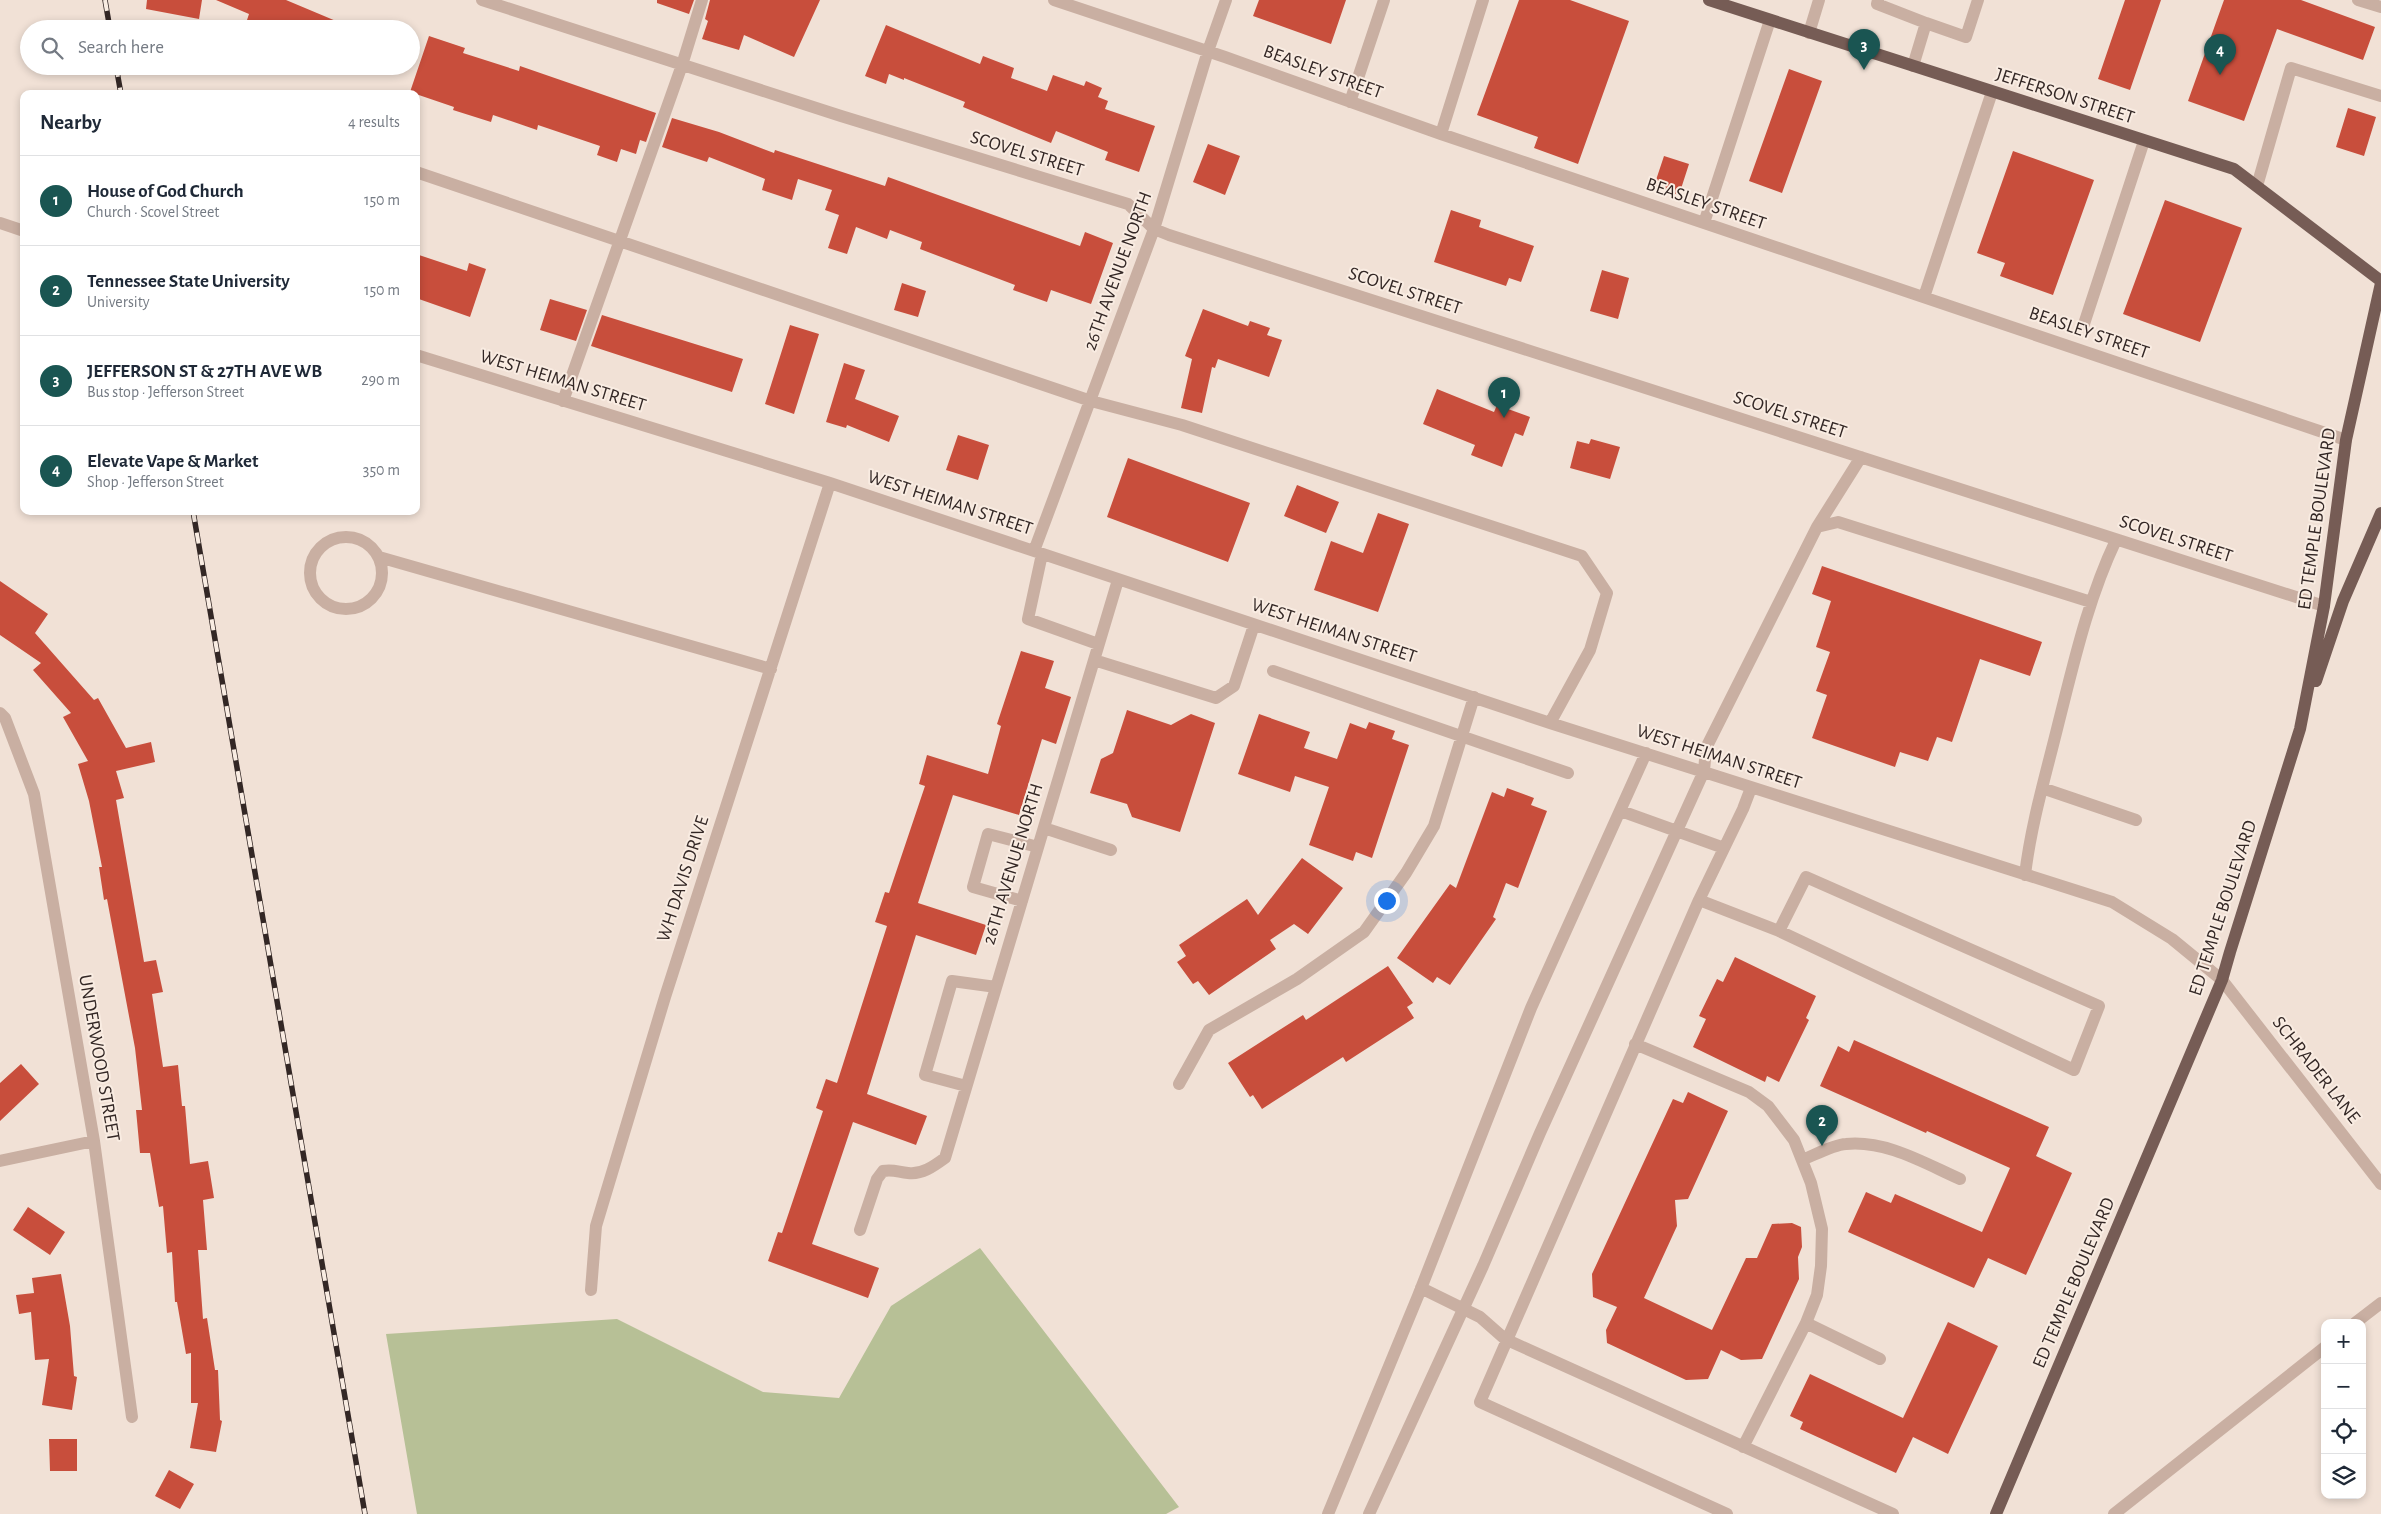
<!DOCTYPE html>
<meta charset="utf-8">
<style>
body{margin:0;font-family:"Alegreya Sans",sans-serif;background:#f6f6f7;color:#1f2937}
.controls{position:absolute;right:15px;bottom:15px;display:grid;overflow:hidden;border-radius:10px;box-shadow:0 2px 8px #0003}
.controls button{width:45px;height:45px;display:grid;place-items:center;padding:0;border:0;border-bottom:1px solid #e0e1e3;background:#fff;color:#1f2937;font:25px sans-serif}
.you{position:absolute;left:1386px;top:900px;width:18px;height:18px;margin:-12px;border:4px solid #fff;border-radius:50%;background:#1a73e8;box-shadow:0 0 0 8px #1a73e833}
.badge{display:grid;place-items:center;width:32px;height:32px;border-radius:50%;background:#1a5552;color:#fff;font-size:16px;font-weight:700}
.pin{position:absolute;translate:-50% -41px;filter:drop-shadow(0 1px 2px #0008)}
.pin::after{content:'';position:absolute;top:26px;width:18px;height:15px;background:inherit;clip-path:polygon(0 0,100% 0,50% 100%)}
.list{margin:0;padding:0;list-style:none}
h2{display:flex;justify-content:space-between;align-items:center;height:65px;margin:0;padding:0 20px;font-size:21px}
h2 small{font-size:16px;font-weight:400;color:#747a83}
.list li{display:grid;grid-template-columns:32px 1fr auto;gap:15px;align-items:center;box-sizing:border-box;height:90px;padding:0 20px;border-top:1px solid #e0e1e3}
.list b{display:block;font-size:19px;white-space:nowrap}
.list p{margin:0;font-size:16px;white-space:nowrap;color:#747a83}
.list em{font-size:16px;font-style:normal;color:#747a83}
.icon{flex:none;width:28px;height:28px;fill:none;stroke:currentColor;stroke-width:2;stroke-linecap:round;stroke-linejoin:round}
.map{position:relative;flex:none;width:2381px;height:1514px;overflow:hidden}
.search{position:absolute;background:#fff;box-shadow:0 2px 8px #0003;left:20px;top:20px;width:400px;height:55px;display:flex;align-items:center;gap:12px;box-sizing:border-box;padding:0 18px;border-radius:28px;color:#747a83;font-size:19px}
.panel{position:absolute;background:#fff;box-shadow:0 2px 8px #0003;left:20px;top:90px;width:400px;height:425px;border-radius:10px}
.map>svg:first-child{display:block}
</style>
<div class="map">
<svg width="2381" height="1514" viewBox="0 0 2381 1514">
<rect width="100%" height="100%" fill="#f1e1d6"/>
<!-- green -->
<path fill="#b7c096" d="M980,1248L1179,1507L1166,1514H417L386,1334L617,1319L763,1392L839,1398L891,1306Z"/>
<!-- building -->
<path fill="#c84e3c" d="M147,0H202L199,19L146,9Z
M216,0H286L355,29H244L249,14Z
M657,0H694L689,14L657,3Z
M710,0H820L794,57L744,35L739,50L702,39L708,21L705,19Z
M1259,0H1346L1331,44L1253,16Z
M1519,0H1570L1629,21L1578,164L1534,148L1538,137L1477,115Z
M2125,0H2161L2130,90L2098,79Z
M2224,0H2301L2375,27L2363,60L2277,29L2244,121L2188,101Z
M886,25L980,64L983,56L1014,68L1011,78L1047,91L1053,75L1084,86L1086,81L1102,88L1098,97L1108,101L1105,109L1155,126L1139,172L1105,160L1108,152L1056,131L1051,143L963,107L965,102L904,78V80L889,74L886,84L865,76Z
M429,36L465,48L463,53L519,71L520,66L656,113L646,142L640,140L636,154L621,149L617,162L597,155L600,146L538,125L537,130L493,115L491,122L453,110L454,107L410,92Z
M1789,69L1822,81L1782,193L1749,181Z
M2348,108L2376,117L2364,156L2336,147Z
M672,118L719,132L774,153L775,150L885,186L888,177L1080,246L1085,232L1113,243L1091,304L1051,290L1047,302L1013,290L1015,285L920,249L922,242L890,230L887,239L856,227L847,254L828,248L839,215L825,210L832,190L798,179L792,200L762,190L765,179L709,157L707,162L662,147Z
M1208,144L1240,156L1225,195L1193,182Z
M2013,151L2094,180L2053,295L2000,276L2005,263L1977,253Z
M1664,156L1689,164L1679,195L1654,186Z
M2165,200L2242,228L2200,342L2123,314Z
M1451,210L1481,220L1479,227L1534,246L1521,282L1509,278L1506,286L1434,262Z
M416,254L467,271L469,263L486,269L470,317L416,298Z
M1602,270L1629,278L1618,319L1590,311Z
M902,283L926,291L918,317L894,310Z
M550,299L587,310L576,341L540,330Z
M1203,309L1248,326L1250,321L1270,328L1267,335L1282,340L1269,377L1218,359L1215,368L1212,367L1202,413L1181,408L1192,359L1185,356Z
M602,315L743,359L732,392L591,346Z
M790,325L819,334L794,414L765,404Z
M844,363L865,370L855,399L899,416L889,442L847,425L846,428L826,422Z
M1437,389L1494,412L1497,405L1530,417L1523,436L1515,433L1502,467L1471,455L1475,445L1423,424Z
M958,435L989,445L978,480L946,470Z
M1591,439L1620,447L1610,479L1570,468L1577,441L1589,444Z
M1128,458L1250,503L1228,562L1107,517Z
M1297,485L1339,502L1326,533L1284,516Z
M1378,513L1409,524L1378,612L1314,590L1331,541L1363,553Z
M1822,566L2042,642L2030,676L1980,659L1952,742L1937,737L1928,761L1900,752L1895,767L1812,738L1827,695L1816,691L1830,652L1816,647L1831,601L1812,594Z
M0,581L48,614L35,633L94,700L98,698L126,748L151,742L155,762L116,771L124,798L116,800L144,962L156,960L163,992L152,994L163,1067L178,1065L182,1106H185L190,1164L208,1161L214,1198L203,1200L207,1250H198L203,1319L207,1318L215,1370H218L220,1420L222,1421L216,1452L190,1448L198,1403H191V1353L186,1354L177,1302H175L172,1252L167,1253L163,1206L159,1207L150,1153H140L136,1110H142L135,1048L107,899L104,900L99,867H102L89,801L78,764L88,761L63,717L71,713L33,670L41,663L0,635Z
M1021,651L1054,661L1045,688L1071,697L1056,744L1042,739L1019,815L953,795L918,903L986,925L976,955L916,935L867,1094L927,1116L916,1145L853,1122L812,1244L879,1268L868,1298L768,1261L778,1232L782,1233L823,1111L816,1108L826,1079L837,1083L887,926L875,922L885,892L889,893L925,786L919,784L927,755L988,774L1001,726L997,724Z
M1127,710L1171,725L1191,714L1215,723L1180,832L1132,817L1127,804L1090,793L1101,759L1113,753Z
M1259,714L1310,732L1304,748L1337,759L1350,723L1366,729L1369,722L1395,731L1392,739L1409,745L1372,858L1356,852L1353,861L1309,845L1329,787L1295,776L1290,792L1238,774Z
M1507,788L1534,798L1531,805L1547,811L1518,888L1506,883L1493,917L1496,919L1450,985L1437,977L1433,983L1397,958L1450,884L1456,888L1492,792L1504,797Z
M1302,858L1343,888L1308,934L1294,924L1270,940L1276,949L1209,995L1198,981L1193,984L1177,962L1186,956L1179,945L1247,899L1258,915Z
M1735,957L1816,996L1806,1018L1809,1020L1779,1082L1767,1076L1765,1082L1693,1047L1706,1019L1699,1016L1717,979L1723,982Z
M1388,966L1413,1003L1407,1007L1414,1018L1346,1062L1343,1057L1262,1109L1253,1095L1250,1097L1228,1063L1303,1015L1306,1020Z
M1854,1040L2049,1127L2036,1156L2072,1173L2026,1275L1988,1258L1974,1288L1848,1232L1866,1192L1891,1203L1895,1194L1982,1232L2010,1168L1927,1131L1926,1133L1820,1086L1838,1046L1849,1052Z
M21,1064L39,1084L0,1121V1083Z
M1688,1092L1728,1111L1688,1199L1675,1200L1677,1226L1644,1298L1712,1330L1746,1258H1757L1772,1224L1792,1223L1801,1227L1802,1247L1798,1257L1799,1279L1762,1359L1741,1360L1721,1350L1708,1379L1686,1380L1607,1343L1606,1330L1617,1307L1593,1297L1592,1274L1673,1099L1683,1103Z
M28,1207L65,1232L50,1255L13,1230Z
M61,1274L70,1326L74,1376L77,1377L72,1410L42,1405L49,1359L35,1360L31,1312L19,1314L16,1295L34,1293L32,1278Z
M1948,1322L1998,1346L1948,1454L1913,1437L1896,1473L1800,1429L1803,1422L1790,1416L1810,1374L1903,1418Z
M49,1439H77V1471H50Z
M169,1470L194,1484L180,1509L155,1496Z"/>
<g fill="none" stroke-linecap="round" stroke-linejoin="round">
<!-- minor -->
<path stroke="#c9afa2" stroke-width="12" d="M482,0L841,116L1128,204L1154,229L1169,235L2324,606
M1054,0L1225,57L1441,134L2346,440
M1878,0L1877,4L1926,23
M2358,0L2381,7
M1809,33L1819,0
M1913,66L1926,23L1966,37L1978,0
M1350,102L1384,0
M1441,134L1483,0
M416,172L1091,401L1182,425L1582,556L1607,593L1590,650L1550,723
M2257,186L2291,68L2381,96
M0,223L24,231
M1704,223L1770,20
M1924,297L1992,92
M2084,324L2144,141
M416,355L830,483L1550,723L2112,902L2172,939L2222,980L2381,1184
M563,401L682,65L702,0
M1817,527L1861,457
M310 573a36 36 0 1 1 72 0a36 36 0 1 1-72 0Z
M1034,551L1154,229L1208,51L1226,0
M1042,554L1028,619L1098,644
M379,557L771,669
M1094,660L1216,698L1234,686L1254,625
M1273,671L1568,773
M0,713L5,718L34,794L94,1141L132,1417
M1751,788L1743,809L1699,900L1779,931L2074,1070L2099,1006L1806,877L1779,931
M2042,788L2136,820
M1621,811L1724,848
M1044,828L1111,850
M2025,875C2031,824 2046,774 2058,725C2074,662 2088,599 2116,540
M1699,900L1480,1402L1727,1514
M1022,901L973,887L988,834L1038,847
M1635,1044L1749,1092L1768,1106L1794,1140L1811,1183L1822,1229L1821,1266L1817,1295L1806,1323L1743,1447
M1179,1084L1209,1030L1297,979L1364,932L1406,873L1434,826L1474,697
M966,1086L925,1075L952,981L996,987
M1802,1160C1815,1155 1832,1145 1846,1144C1886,1140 1924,1163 1960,1179
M0,1161L94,1141
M860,1230L877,1179L883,1171C893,1169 898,1172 908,1173C922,1175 934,1166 945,1158L1118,580
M1421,1288L1480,1317L1505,1339L1893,1514
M591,1290L596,1226L665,997L830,483
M1806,1323L1880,1359
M2355,1323L2381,1303
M1328,1514L1418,1296L1531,1008L1646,753
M1369,1514L1483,1266L1540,1133L1704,771L1706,748L1817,527L1838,522L2091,602
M2114,1514L2325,1347"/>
<!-- major -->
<path stroke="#765c55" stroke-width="12" d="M1709,0L2234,169L2381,281
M2316,681L2343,601L2381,513
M1996,1514L2222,980L2230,952L2300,729L2324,606L2346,440L2381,283"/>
<!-- rail casing -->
<g stroke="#332725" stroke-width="5.5">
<path id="rail" d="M105,0L110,29
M116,66L121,94
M193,511L365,1514"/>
</g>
<!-- rail -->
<use href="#rail" stroke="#f9ece2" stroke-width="4" stroke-dasharray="11" stroke-linecap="butt"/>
</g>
<g text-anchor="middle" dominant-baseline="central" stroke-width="4" stroke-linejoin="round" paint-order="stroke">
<!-- street labels -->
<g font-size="19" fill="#332725" stroke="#f9ece2">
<text transform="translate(1323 72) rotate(20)">BEASLEY STREET</text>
<text transform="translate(2065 96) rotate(18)">JEFFERSON STREET</text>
<text transform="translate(1027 154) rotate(17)">SCOVEL STREET</text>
<text transform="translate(1706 204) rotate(19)">BEASLEY STREET</text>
<text transform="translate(1118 271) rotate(-70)">26TH AVENUE NORTH</text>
<text transform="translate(1405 291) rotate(18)">SCOVEL STREET</text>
<text transform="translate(2089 333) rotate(19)">BEASLEY STREET</text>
<text transform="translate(563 381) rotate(17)">WEST HEIMAN STREET</text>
<text transform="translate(1790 415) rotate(18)">SCOVEL STREET</text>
<text transform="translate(950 503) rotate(18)">WEST HEIMAN STREET</text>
<text transform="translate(2317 519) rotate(-82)">ED TEMPLE BOULEVARD</text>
<text transform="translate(2176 539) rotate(18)">SCOVEL STREET</text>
<text transform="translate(1334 631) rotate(18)">WEST HEIMAN STREET</text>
<text transform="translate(1719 757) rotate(18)">WEST HEIMAN STREET</text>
<text transform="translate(1013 864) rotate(-73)">26TH AVENUE NORTH</text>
<text transform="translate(683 879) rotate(-72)">WH DAVIS DRIVE</text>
<text transform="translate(2223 908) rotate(-72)">ED TEMPLE BOULEVARD</text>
<text transform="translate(99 1058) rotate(80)">UNDERWOOD STREET</text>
<text transform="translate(2316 1070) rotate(52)">SCHRADER LANE</text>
<text transform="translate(2074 1283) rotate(-67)">ED TEMPLE BOULEVARD</text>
</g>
</g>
</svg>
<div class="controls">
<button>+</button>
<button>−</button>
<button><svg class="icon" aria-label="locate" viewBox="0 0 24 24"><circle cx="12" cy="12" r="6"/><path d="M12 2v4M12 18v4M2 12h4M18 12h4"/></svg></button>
<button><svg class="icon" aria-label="layers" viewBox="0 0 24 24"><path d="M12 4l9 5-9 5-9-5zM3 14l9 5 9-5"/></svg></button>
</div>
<div class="you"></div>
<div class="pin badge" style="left:1504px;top:418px">1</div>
<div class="pin badge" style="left:1822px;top:1146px">2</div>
<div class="pin badge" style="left:1864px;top:70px">3</div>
<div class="pin badge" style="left:2220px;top:75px">4</div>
<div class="search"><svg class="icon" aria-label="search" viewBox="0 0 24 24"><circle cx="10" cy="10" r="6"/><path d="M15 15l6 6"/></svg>Search here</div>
<section class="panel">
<h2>Nearby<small>4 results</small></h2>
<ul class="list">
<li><span class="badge">1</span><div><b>House of God Church</b><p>Church · Scovel Street</p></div><em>150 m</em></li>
<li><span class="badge">2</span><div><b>Tennessee State University</b><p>University</p></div><em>150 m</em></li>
<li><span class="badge">3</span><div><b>JEFFERSON ST &amp; 27TH AVE WB</b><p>Bus stop · Jefferson Street</p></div><em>290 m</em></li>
<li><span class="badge">4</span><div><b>Elevate Vape &amp; Market</b><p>Shop · Jefferson Street</p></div><em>350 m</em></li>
</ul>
</section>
</div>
